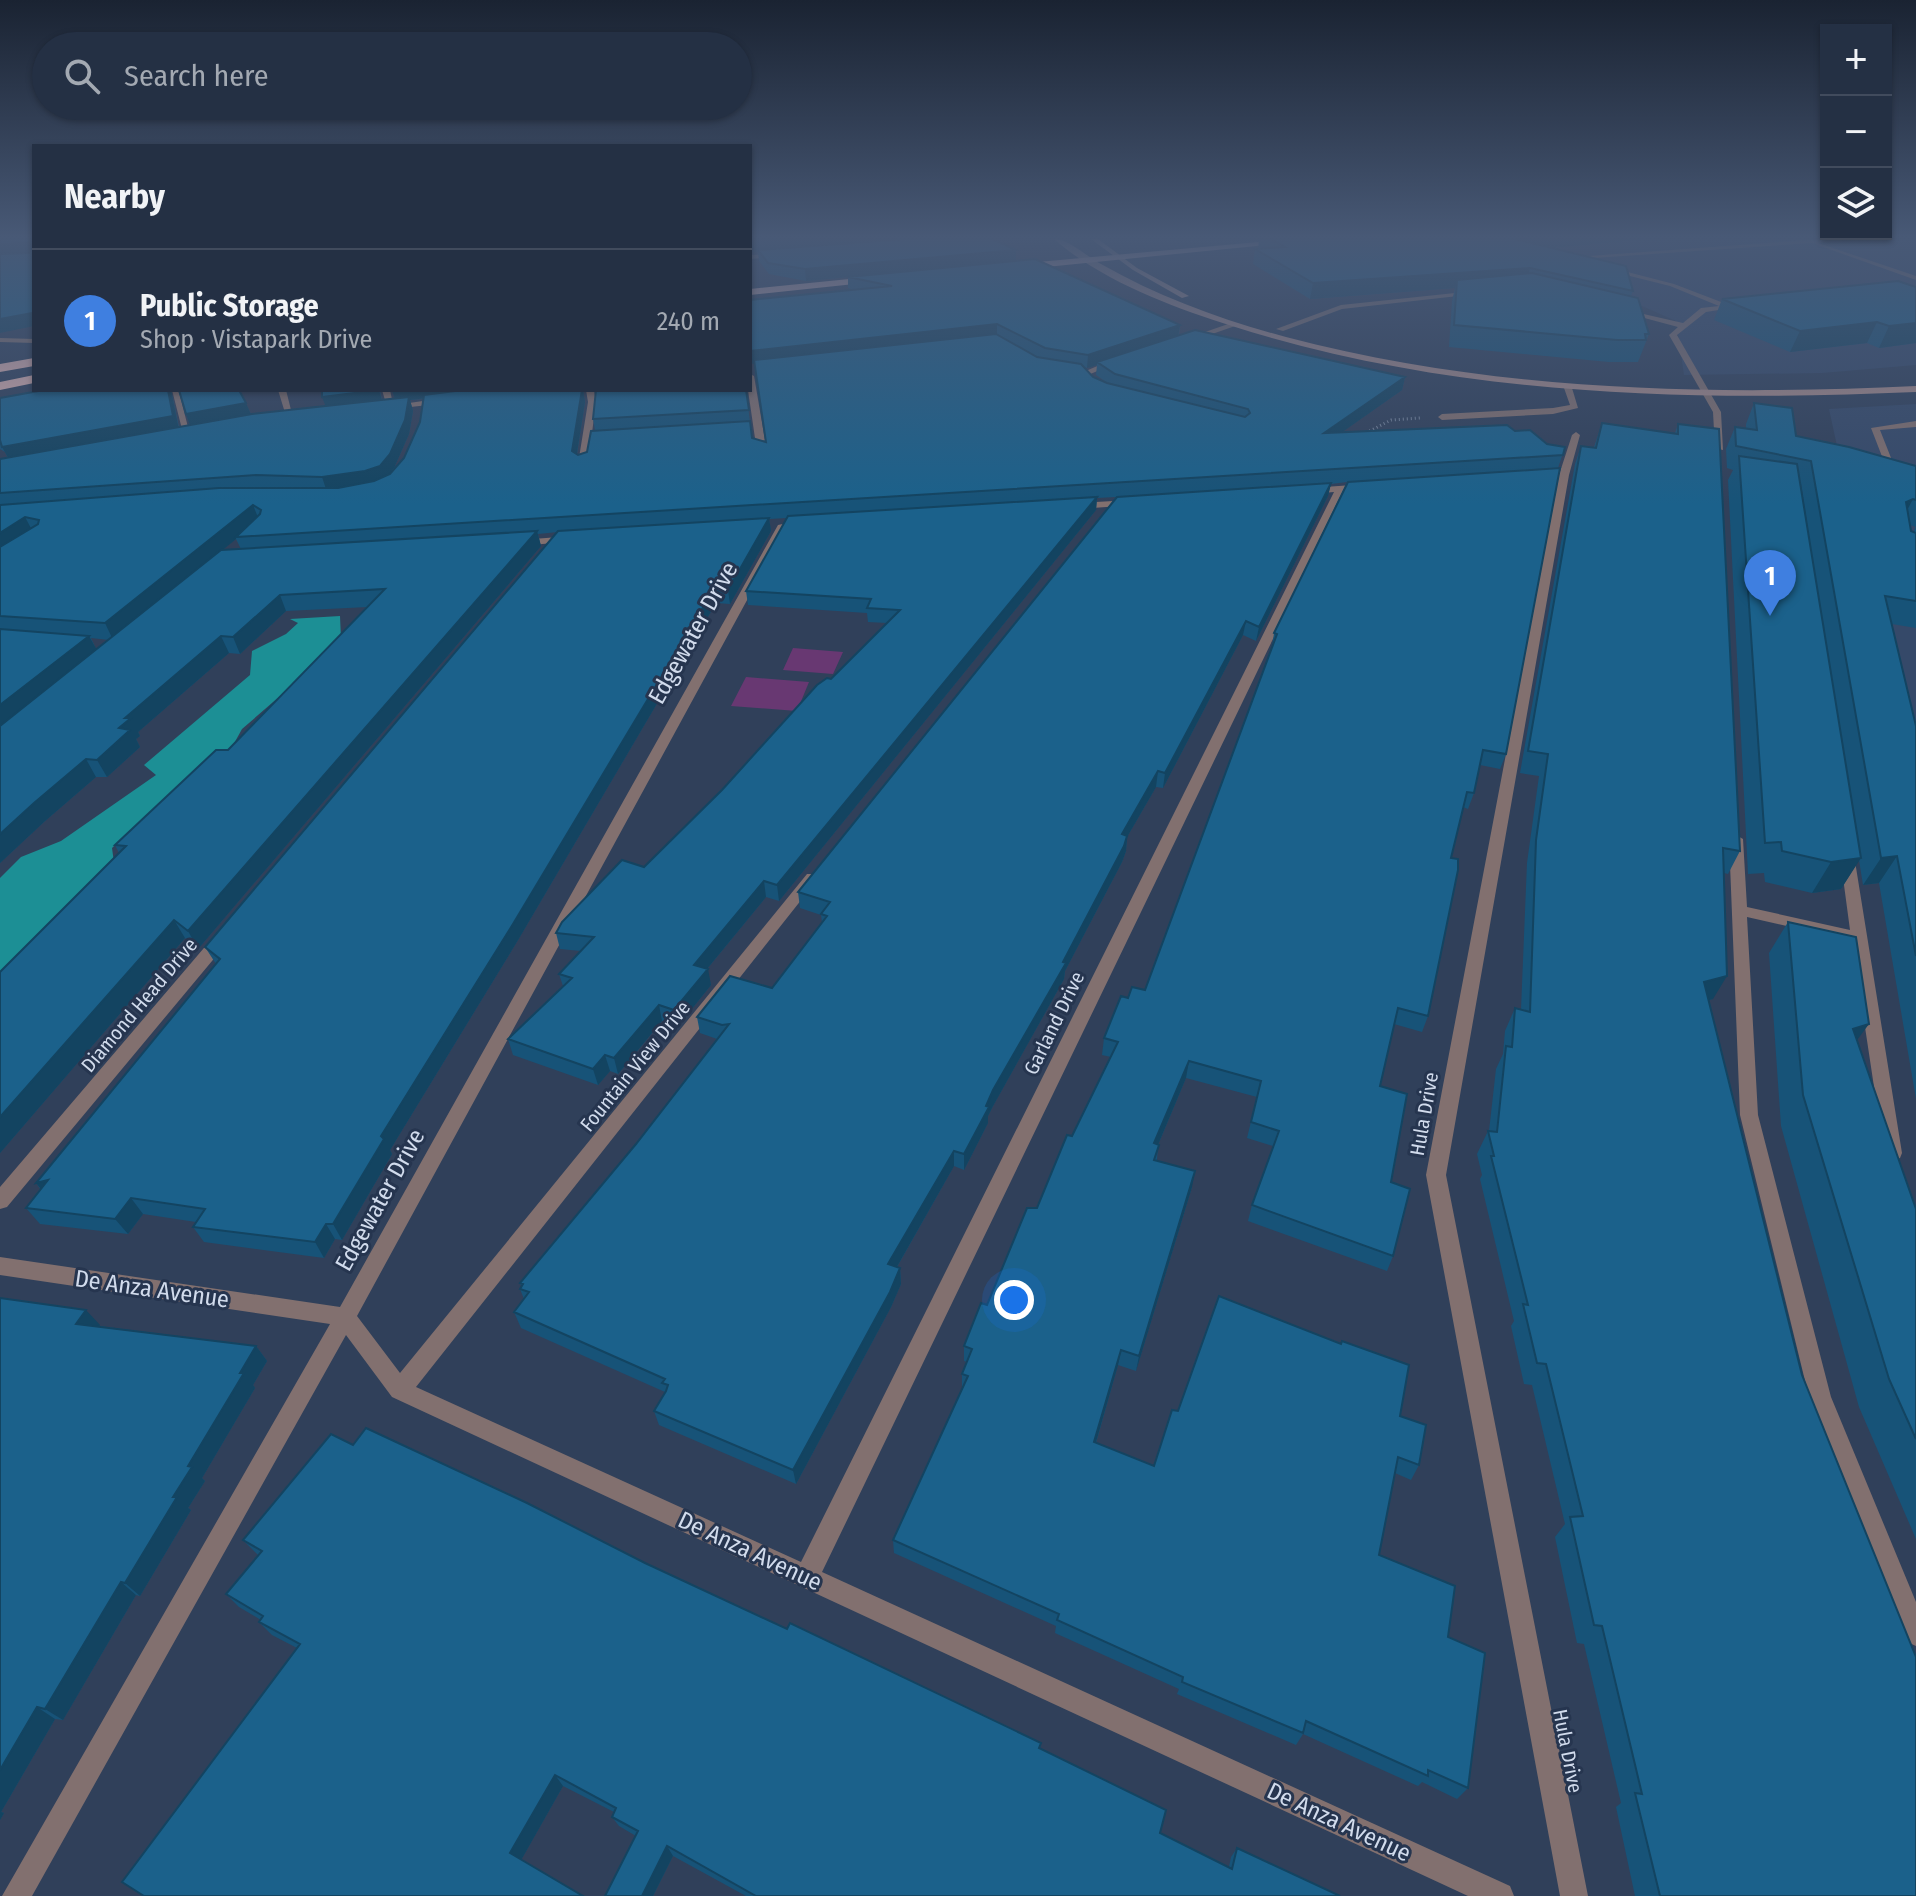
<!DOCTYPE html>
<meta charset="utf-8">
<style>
body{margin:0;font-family:"Fira Sans Condensed",sans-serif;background:#303c4f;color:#f1f3f6}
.controls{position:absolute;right:24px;top:24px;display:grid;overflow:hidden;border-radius:0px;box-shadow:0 2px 6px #0004}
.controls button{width:72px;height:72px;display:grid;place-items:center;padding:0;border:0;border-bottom:2px solid #414b5d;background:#243044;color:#f1f3f6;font:40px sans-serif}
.you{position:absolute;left:1014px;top:1300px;width:28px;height:28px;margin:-20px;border:6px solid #fff;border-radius:50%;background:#1a73e8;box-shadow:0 0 0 12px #1a73e833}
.badge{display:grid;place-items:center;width:52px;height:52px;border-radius:50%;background:#e7ac36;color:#fff;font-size:26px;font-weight:700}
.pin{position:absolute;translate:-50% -66px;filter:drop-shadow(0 2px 4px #0008)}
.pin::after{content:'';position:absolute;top:42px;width:28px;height:24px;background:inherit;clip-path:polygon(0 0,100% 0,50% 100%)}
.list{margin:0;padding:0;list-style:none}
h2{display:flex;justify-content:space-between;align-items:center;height:104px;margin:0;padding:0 32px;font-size:34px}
h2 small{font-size:26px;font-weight:400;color:#a3a9b2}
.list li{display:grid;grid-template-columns:52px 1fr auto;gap:24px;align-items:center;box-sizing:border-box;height:144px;padding:0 32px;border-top:2px solid #414b5d}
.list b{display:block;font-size:30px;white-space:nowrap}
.list p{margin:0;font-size:26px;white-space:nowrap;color:#a3a9b2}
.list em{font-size:26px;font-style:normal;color:#a3a9b2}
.icon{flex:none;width:44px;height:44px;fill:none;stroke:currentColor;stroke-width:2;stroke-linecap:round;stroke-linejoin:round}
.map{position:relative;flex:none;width:1916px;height:1896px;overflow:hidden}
.search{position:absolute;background:#243044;box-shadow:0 2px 6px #0004;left:32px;top:32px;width:720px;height:88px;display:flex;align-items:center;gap:20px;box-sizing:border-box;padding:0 28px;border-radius:44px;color:#a3a9b2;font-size:30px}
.panel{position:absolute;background:#243044;box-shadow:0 2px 6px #0004;left:32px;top:144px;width:720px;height:248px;border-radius:0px}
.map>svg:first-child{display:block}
</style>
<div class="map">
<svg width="1916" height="1896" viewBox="0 0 1916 1896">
<rect width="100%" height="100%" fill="#30405a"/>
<!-- built -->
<path fill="#354969" d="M1427,239H1916V365L1822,373L1684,375L1676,321L1642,306L1493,268Z
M1916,404V811L1829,409Z"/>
<!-- green -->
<path fill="#683872" d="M793,648L843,652L833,674L783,670Z
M746,677L809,682L797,711L731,706Z"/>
<!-- water -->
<path fill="#1c8f95" d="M340,616L341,639L331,652L242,729L226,758L153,827L126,834L112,848L116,877L0,989V878L21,857L61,841L156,775L144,765L250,675L252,651L286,634L298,623L290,619Z"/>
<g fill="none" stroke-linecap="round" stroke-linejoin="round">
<!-- path -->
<path stroke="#7a889e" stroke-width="3" stroke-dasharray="1 3" stroke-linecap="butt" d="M1366,433L1391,420L1420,418"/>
<!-- lane -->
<path fill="#82706f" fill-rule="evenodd" d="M1819,239H1849L1818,243L1916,276V280L1812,243L1565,260L1562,258Z
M782,254L780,257L750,259V255Z
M1608,267L1674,284L1729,305L1744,306L1706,312L1677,335L1721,412L1723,450L1715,448L1713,412L1669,335L1678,327L1622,312L1626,310L1683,323L1701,308L1719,306L1670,286L1606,270Z
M1474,291L1476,294L1342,309L1283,331L1276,329L1341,305Z
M1231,323L1238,325L1192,341L1185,339Z
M0,338L34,339V343L0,342Z
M1114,359L1121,361L1088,375L1081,373Z
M750,374L754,376L767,452L762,455L757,452L748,390Z
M1568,385L1572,388L1578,408L1553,414L1442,420L1438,417L1442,414L1553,408L1570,405L1564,388Z
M172,390L179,392L190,435L183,433Z
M382,390H390L394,409L387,407Z
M586,390H594L596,402L588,464L583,467L578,464L588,402Z
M1916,421V427L1880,430L1897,473L1916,479V485L1890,477L1871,428Z
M1576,432L1580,435L1569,475L1446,1175L1588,1896H1560L1426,1175L1559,475L1572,435Z
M1367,484L1372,487L1370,489L1344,492L822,1572L1510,1886L1514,1896H1468L392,1397L346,1335L32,1896H2L330,1324L0,1275V1257L340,1307L778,525L787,523L788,525L357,1316L400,1373L807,874H817L820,877L817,880L416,1387L801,1562L1334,492L1310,494L1305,491L1310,488Z
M1131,500L1135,501V505L1078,509L1073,506L1078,503Z
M572,536L576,537V541L520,546L515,543L520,540Z
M1736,835L1743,839L1747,907L1850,930L1840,855L1847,850L1854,855L1902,1153L1900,1158L1893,1161L1886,1158L1884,1153L1852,941L1747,917L1758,1115L1831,1397L1916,1602V1646L1907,1642L1809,1397L1740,1115L1729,839Z
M221,934L229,939L227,943L7,1207L0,1209V1187L215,935Z"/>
<!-- street -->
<path fill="#82706f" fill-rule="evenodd" d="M278,390H286L293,418L286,416Z
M444,398L448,401L447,403L392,409L388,406Z"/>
<!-- secondary -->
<path fill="#a78b8a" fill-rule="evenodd" d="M1054,239C1069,239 1087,257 1101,264C1159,297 1222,320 1286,337C1492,391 1704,396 1916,386V392C1687,402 1453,396 1232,326C1172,307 1102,281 1054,239Z
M1091,239H1098L1137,268L1189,296L1182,298L1133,270Z"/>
<!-- highway -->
<path fill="#dcb1b0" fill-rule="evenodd" d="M1291,239H1326L1015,270L1010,267L1015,264Z
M879,276L883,277V281L750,295V289Z
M34,358V366L0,372V364Z
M34,375V383L0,390V382Z"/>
</g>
<!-- wall -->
<path fill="#175378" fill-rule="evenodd" d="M750,239L1016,261L1180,325L1179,336L1405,377L1402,390L1342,432L1515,431L1547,444L1565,447L1558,468L1506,754L1500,769L1480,765L1474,793L1468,809L1463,807L1451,858L1428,1016L1422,1032L1394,1024L1380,1086L1391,1182L1393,1256L1387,1271L1248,1221L1252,1205L1273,1146L1247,1138L1257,1097L1186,1078L1158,1145L1157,1160L1192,1187L1136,1371L1118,1365L1096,1443L1154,1466L1178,1411L1400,1416L1419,1465L1411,1480L1395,1473L1379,1555L1448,1637L1468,1788L1457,1799L1422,1782L1418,1786L1303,1734L1296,1745L1177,1694L1179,1689L1055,1633L1056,1626L894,1553L893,1540L962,1389V1374L967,1362L964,1361V1346L987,1305L1037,1208L1111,1057L1102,1055L1104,1038L1128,998L1145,990L1272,648L1274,633L1347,482L1331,484L1328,496L1256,641L1243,635L1163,788L1156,787L1127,837L1126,851L1122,862L1065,971L1064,979L993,1106L988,1116V1123L964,1170L954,1166L897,1267L900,1268L901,1284L891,1307L796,1484L659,1425L654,1411L665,1392L521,1328L514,1312L524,1299L520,1289L521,1286L520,1283L636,1144L717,1039L700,1033L697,1017L772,988L822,922L821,915L800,908L798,892L1116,497L1097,498L1096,510L779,901L766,897L707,969L711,985L678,1026L662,1021L618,1074L610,1071L598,1085L513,1055L508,1039L563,986L559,974L581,951L560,949L556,933L644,867L887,623L868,622L867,613L748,605L746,591L787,518L769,519L771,531L730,604L716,603L518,940L390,1150L392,1154L342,1240L335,1239L324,1258L204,1242L193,1227L196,1222L143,1214L128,1234L40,1224L26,1208L41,1190L36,1183L216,964L205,947L558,532L538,534L541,546L198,949L185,938L0,1153V972L119,853L115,845L228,750L368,607L286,611L240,654L229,653L138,732L140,736L136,739L140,747L107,777H96L45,821L0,863V459L8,458L5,452L0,449V398L44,390H171L179,427L190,425L178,390H239L251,414L326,406L322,390H380L382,400L395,399L392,390H583L585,402L577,454L578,455L587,452L595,430L593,419L746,390L752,438L765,442L854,290L848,288V277L806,281L769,274L759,261L758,251L752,252L750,250ZM1097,365L1096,375L1109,384L1093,377L1084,367L1087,368ZM424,399L420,422L404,458L394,468L409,434L413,411L410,400ZM236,539L241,549L222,550ZM91,638L109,640L96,649Z
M1240,239H1645L1551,248L1633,291L1631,296L1649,334L1638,362H1609L1449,347L1452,301L1455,288L1310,299L1253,264L1255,249H1258L1259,240H1243Z
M1916,287V343L1879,348L1867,343L1790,352L1714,320L1722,299Z
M1754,403L1796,436L1916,466V628L1892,624L1916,726V1099L1879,883L1863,885L1859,860L1841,889L1812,893L1765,882L1764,873L1748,874L1728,480L1733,470L1727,468L1726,449L1735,427L1746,429V424ZM1800,483L1801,484L1820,608ZM1910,525L1916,527L1913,532L1911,531Z
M1602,423L1675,433L1678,424L1740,851L1728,874L1724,873L1713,999L1709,1000L1916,1896H1635L1616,1807L1621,1803L1584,1644L1577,1643L1555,1537L1565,1524L1532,1385L1524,1384L1511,1326L1514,1321L1480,1179L1482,1175L1477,1154L1488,1131H1489L1496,1069L1503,1054L1505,1031L1515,1008L1521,1009L1527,863L1539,776L1520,773L1575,464L1581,446L1594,447Z
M1788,922L1857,1041L1916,1209V1539L1859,1407L1781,1126L1769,953Z
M0,1298L100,1325L99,1326L256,1346L267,1361L253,1385L255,1388L202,1478L205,1481L188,1508L191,1510L140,1596L136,1595L63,1720L55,1719L1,1812L4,1813L0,1820Z
M353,1445L645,1563L787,1629L1041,1743L1040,1749L1160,1833L1229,1867L1231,1857L1237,1848L1340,1896H746L673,1856L653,1896H605L636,1836L619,1826L612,1817L614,1812L563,1786L521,1860L144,1896L297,1648L272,1635L259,1622L261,1620L239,1607L226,1594L258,1555L243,1540Z"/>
<!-- shaded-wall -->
<path fill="#134461" d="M778,239H920L919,240L752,252L751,241Z
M1508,239H1645L1504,252Z
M29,243L34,254L0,256V244Z
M1016,250V261L806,281L805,269Z
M1530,268L1526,283L1457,280L1455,288L1310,299L1313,283Z
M32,313L34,318V326L0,333V319Z
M1877,322L1867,343L1790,352L1800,331Z
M1916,323V343L1879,348L1889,326Z
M997,324V337L750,364V351Z
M1180,325L1178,337L1097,362V365L1087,368L1088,355Z
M1405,377L1402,390L1321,447L1324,433Z
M168,390H171L179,430L10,461L2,447Z
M379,390L383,404L327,410L322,397Z
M392,390H496L410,400L413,411L409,434L394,468L384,480L327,492L322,477L396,402Z
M582,390H583L585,402L575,465L572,451Z
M246,403L252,417L191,428L186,414Z
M1331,483L1328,496L1256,641L1259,627Z
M1097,497L1096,510L779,901L777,885Z
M1913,499L1901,522L1906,502Z
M253,505L259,520L236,537V539L113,640L105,623Z
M25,517L33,532L0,553V533Z
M769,518L771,531L730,604L728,590Z
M537,531L541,546L198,949L188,931Z
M714,589L716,603L518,940L390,1150L392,1154L342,1240L333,1224L381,1136Z
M280,595L286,611L240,654L233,637Z
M1246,621L1243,635L1163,788L1165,773Z
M89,636L98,652L0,730V705Z
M221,636L229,653L138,732L140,736L136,739L140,747L107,777L97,760L125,718Z
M86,759L96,777L45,821L0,863V834L34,803Z
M1158,771L1156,787L1127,837L1126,851L1122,862L1065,971L1064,979L993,1106L988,1116V1123L964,1170V1154L993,1090L1063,962L1122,834Z
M1897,856L1879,883L1863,885L1881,858Z
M1861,858L1841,889L1812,893L1831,862Z
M764,881L766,897L697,981L694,965Z
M174,920L185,938L0,1153V1117Z
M708,969L711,985L678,1026L674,1010Z
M1727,976L1713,999L1691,1005L1704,982Z
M659,1005L662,1021L618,1074L614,1058Z
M1869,1024L1846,1055L1853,1029Z
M605,1055L610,1071L598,1085L593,1069Z
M1189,1061L1186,1078L1152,1159L1154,1143Z
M954,1151V1166L890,1279L888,1264Z
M1195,1171L1192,1187L1136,1371L1139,1356Z
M48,1180L49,1199L36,1183Z
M131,1198L143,1214L128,1234L115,1219Z
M326,1224L335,1239L324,1258L315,1242Z
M900,1268L901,1284L891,1307L796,1484L793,1470Z
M86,1310L100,1325L90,1339L76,1324Z
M256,1346L267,1361L253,1385L255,1388L202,1478L205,1481L188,1508L191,1510L140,1596L125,1583L173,1497L188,1466Z
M1121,1350L1118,1365L1092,1456L1094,1442Z
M121,1582L136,1595L63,1720L45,1709Z
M37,1707L55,1719L1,1812L4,1813L0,1820V1770Z
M555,1775L563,1786L520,1862L510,1853Z
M667,1846L673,1856L653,1896H642Z"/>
<!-- building -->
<path fill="#1b618b" stroke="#134461" stroke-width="2" d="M0,239H34V314L32,313L0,319V254L29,253L32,246L29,243L0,244Z
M750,239H778L751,241Z
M906,239H992L1016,250L805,269L768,263L758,250Z
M1270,239H1515L1626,266L1633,291L1530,268L1313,283L1255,249L1285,247Z
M1035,259L1180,325L1088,355L1045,348L997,324L750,351V300L892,286L848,277Z
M1532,273L1638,298L1649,334H1645L1646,340H1617L1454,325L1457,280Z
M1898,281L1916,287V323L1889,326L1877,322L1800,331L1722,299Z
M1195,330L1405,377L1324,433L1507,425L1515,431L1530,430L1547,444L1565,447L1563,455L236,537L260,514L261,510L253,505L105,623L0,616V547L38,524L39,520L25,517L0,533V505L219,488H338L374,481L390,474L404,458L420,422L424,395L463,390H582L572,451L578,455L587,452L591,431L750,421L752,438L766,442L754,360L996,334L1037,357L1081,364L1093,377L1107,383L1245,417L1250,413L1248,409L1115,374L1097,362Z
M44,390H168L173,416L2,447L0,440V398Z
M179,390H239L246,403L186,414Z
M322,390H379L322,397Z
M596,390H746L749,410L593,419Z
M409,397L405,420L390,454L380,466L365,471L322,477L256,475L0,493V459L252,414Z
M1754,403L1792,408L1796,436L1849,447L1916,466V500L1913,499L1906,502L1911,531L1916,533V601L1885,596L1916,726V956L1897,856L1881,858L1811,461L1736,446L1735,427L1757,430Z
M1602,423L1678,434V424L1719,429L1740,851L1723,848L1727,976L1704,982L1802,1375L1916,1657V1896H1660L1635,1793L1642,1794L1602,1626L1594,1625L1570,1517L1583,1516L1546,1364L1537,1363L1523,1304L1528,1305L1491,1156H1494L1488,1131L1497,1132L1506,1046L1512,1047L1515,1008L1530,1012L1536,840L1548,754L1528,751L1581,446L1596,448Z
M1739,456L1797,464L1861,858L1831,862L1782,851L1781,842L1765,843Z
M1560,468L1506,754L1483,750L1474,793L1467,792L1451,858L1458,859V870L1428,1016L1398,1008L1380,1086L1407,1094L1391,1182L1410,1189L1393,1256L1252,1205L1279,1131L1251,1122L1261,1081L1189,1061L1154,1143L1159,1145L1154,1160L1195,1171L1139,1356L1121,1350L1094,1442L1154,1466L1172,1410L1178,1411L1219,1296L1341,1344L1342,1341L1409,1365L1400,1416L1426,1425L1419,1465L1398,1457L1379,1555L1455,1586L1448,1637L1485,1653L1468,1788L1428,1770V1776L1306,1721L1303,1733L1182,1682L1183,1677L1057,1620L1059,1614L893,1540L968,1376L962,1374L972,1349L964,1346L981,1303L987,1305L1027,1208H1037L1067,1135L1072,1136L1118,1042L1104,1038L1121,996L1128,998L1132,987L1145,990L1277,634L1274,633L1348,482Z
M1331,483L1259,627L1246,621L1165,773L1158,771L1122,834L1127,836L1124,846L1063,962L1066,963L993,1090L986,1106L989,1107L964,1154L954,1151L888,1264L900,1268L890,1292L793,1470L654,1411L666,1391L668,1385L662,1383L665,1379L514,1312L529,1292L520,1289L523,1284L520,1283L636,1144L729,1024L722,1025L697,1017L730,976L772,988L827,916L821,914L830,902L798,892L1117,497Z
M1097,497L777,885L764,881L694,965L708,969L674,1010L659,1005L614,1058L605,1055L593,1069L508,1039L572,978L559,974L594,937L556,933L562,922L622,860L644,867L722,790L817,685L827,678L831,679L900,610L867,608L871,599L746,591L788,516Z
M769,518L728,590L714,589L513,924L381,1136L384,1139L333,1224H326L315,1242L193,1227L205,1209L131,1198L115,1219L26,1208L48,1180L36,1183L220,959L205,947L558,531Z
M537,531L188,931L174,920L0,1117V972L126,846L115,845L216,750H228L385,589L280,595L233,637L221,636L125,718H131L119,728L130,730L97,760L86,759L34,803L0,834V726L221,550Z
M0,629L89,636L0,705Z
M1788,922L1856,937L1869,1024L1853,1029L1916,1209V1439L1889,1379L1803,1095Z
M0,1298L86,1310L76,1324L256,1346L240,1373H244L188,1466L192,1467L173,1497H177L125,1583L121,1582L45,1709L37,1707L0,1770Z
M366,1428L527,1503L645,1563L787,1629L790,1623L1041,1743L1039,1748L1166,1810L1160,1833L1232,1869L1237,1848L1340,1896H756L667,1846L642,1896H605L638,1831L612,1817L616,1808L555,1775L510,1853L583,1896H144L122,1882L300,1644L259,1622L263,1616L226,1594L262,1551L243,1540L331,1434L353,1445Z"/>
<!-- sky -->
<linearGradient id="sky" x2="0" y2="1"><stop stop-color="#1a2332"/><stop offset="0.47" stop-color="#485976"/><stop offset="1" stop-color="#485976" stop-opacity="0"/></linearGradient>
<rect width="1916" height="504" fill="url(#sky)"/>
<g text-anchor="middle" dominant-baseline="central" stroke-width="6" stroke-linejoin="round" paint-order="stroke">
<!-- street labels -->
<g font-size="20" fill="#d1dbec" stroke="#26354f">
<text transform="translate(139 1005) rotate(-50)">Diamond Head Drive</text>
<text transform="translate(1054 1023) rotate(-64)">Garland Drive</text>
<text transform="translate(635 1066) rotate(-51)">Fountain View Drive</text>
<text transform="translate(1424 1114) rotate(-80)">Hula Drive</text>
<text transform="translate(1568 1751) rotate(79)">Hula Drive</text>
</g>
<!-- near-street labels -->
<g font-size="24" fill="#d1dbec" stroke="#26354f">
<text transform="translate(693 633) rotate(-61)">Edgewater Drive</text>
<text transform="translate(380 1200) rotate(-61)">Edgewater Drive</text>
<text transform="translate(152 1289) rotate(8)">De Anza Avenue</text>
<text transform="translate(750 1551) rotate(25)">De Anza Avenue</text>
<text transform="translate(1339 1822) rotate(25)">De Anza Avenue</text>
</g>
</g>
</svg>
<div class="controls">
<button>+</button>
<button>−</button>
<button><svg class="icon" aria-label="layers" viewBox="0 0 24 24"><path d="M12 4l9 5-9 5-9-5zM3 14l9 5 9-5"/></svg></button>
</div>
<div class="you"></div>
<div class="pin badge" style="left:1770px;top:616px;background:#3f7fe0">1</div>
<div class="search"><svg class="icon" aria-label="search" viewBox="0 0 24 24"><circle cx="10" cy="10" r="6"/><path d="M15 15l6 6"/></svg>Search here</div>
<section class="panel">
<h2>Nearby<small></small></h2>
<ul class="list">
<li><span class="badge" style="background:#3f7fe0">1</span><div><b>Public Storage</b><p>Shop · Vistapark Drive</p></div><em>240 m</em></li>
</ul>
</section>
</div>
